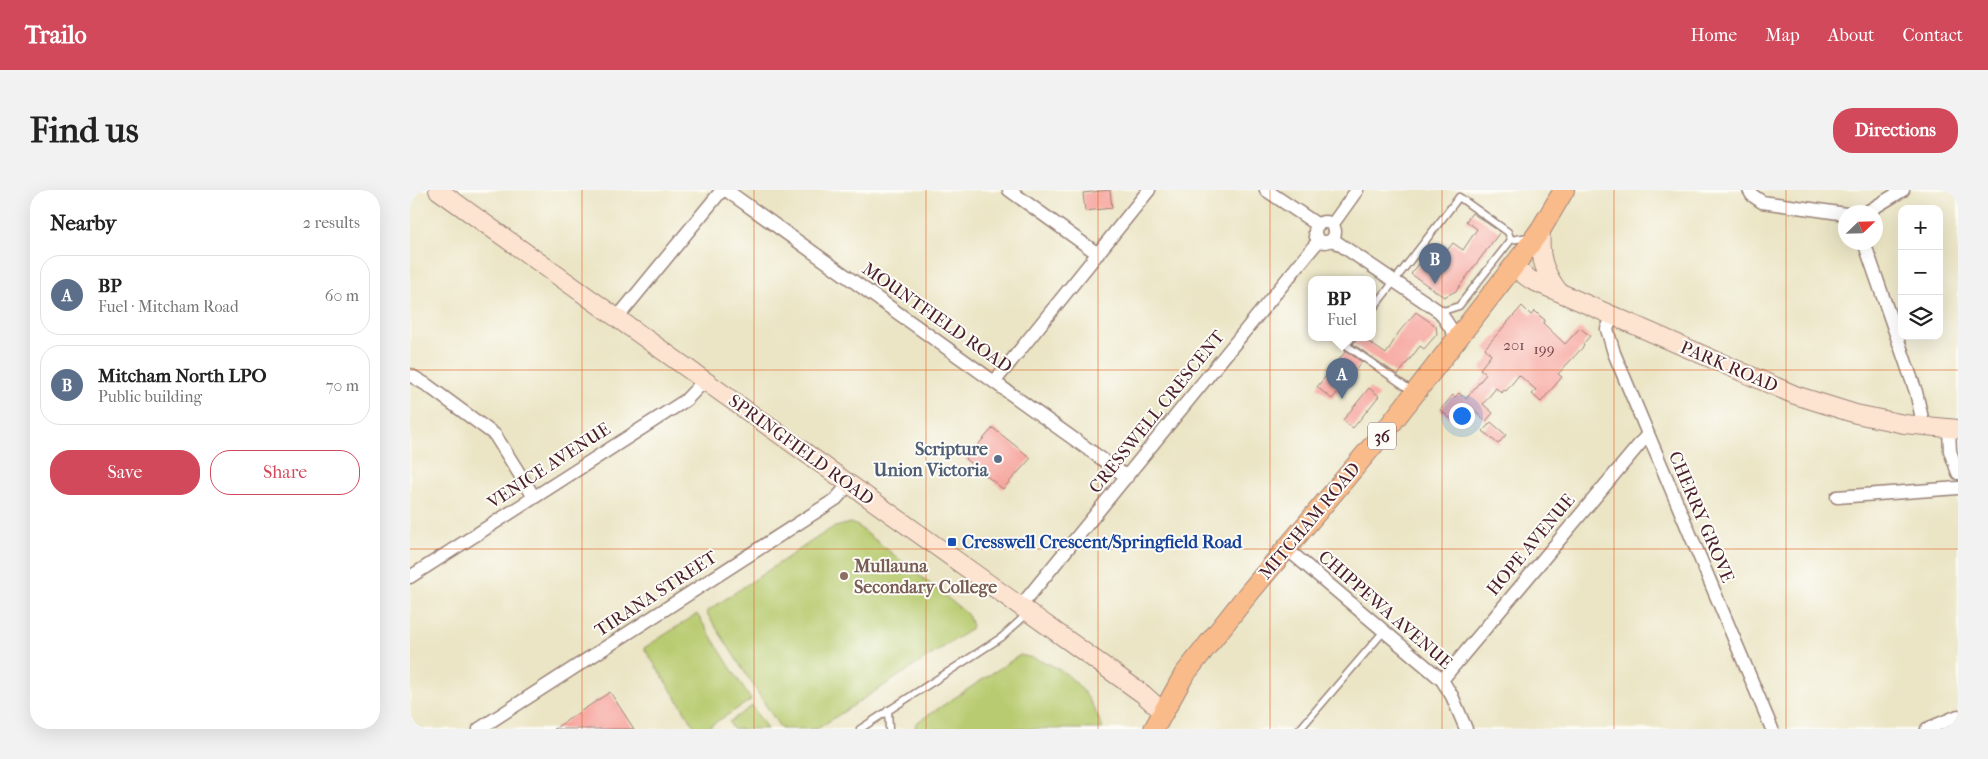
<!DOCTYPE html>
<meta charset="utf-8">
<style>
body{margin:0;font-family:"IM FELL French Canon",serif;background:#f2f2f2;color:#222}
.controls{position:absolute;right:15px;top:15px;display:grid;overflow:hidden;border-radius:10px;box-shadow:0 5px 20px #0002}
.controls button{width:45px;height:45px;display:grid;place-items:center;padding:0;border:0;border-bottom:1px solid #e0e0e0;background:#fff;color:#222;font:25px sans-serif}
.compass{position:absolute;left:1428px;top:15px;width:45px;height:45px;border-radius:50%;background:#fff;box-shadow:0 5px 20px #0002;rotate:67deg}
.you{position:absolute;left:1051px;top:225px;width:18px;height:18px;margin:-12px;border:4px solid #fff;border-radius:50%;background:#1a73e8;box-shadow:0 0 0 8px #1a73e833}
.badge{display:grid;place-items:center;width:32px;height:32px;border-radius:50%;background:#d1495b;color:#fff;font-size:16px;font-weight:700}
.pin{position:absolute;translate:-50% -41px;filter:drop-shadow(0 1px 2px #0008)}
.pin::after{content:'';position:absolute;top:26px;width:18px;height:15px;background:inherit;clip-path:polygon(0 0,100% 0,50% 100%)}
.popup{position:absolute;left:898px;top:86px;width:68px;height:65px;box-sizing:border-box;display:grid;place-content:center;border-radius:10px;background:#fff;filter:drop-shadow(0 1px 4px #0005);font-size:16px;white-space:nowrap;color:#767676}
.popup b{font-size:19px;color:#222}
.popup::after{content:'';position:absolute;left:50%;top:100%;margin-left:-10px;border:10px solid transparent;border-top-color:#fff}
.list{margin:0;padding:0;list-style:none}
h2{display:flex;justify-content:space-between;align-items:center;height:65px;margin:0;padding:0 20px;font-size:21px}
h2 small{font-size:16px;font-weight:400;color:#767676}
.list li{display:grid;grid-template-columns:32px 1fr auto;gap:15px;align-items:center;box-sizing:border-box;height:80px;margin:0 10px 10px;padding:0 10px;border:1px solid #e0e0e0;border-radius:20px}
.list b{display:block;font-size:19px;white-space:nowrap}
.list p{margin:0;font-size:16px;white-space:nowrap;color:#767676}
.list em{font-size:16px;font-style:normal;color:#767676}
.actions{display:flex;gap:10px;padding:15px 20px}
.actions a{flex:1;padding:11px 0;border:1px solid #d1495b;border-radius:20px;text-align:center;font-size:18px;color:#d1495b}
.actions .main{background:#d1495b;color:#fff}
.icon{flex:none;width:28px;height:28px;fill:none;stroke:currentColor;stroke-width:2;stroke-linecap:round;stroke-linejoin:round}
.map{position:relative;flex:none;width:1548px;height:539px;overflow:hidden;border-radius:20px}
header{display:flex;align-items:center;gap:30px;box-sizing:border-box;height:70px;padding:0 25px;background:#d1495b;color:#fff}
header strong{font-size:24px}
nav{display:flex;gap:28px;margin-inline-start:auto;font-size:18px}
.intro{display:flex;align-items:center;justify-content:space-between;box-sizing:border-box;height:120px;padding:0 30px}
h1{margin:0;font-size:35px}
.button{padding:12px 22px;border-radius:20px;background:#d1495b;color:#fff;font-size:18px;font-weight:700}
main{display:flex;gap:30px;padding:0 30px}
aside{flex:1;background:#fff;border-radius:20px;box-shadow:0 5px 20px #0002}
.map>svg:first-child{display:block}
</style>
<header>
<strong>Trailo</strong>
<nav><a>Home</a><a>Map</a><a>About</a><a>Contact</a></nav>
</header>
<div class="intro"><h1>Find us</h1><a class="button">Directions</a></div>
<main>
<aside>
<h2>Nearby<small>2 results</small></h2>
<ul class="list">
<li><span class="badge" style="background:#5c6f8a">A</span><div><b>BP</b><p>Fuel · Mitcham Road</p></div><em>60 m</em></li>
<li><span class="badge" style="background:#5c6f8a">B</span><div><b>Mitcham North LPO</b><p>Public building</p></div><em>70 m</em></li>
</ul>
<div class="actions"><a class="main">Save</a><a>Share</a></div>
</aside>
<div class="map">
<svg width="1548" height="539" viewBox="0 0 1548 539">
<rect width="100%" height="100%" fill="#fdfcf7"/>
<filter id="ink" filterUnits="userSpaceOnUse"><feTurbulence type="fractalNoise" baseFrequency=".02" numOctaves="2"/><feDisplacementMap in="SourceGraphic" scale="10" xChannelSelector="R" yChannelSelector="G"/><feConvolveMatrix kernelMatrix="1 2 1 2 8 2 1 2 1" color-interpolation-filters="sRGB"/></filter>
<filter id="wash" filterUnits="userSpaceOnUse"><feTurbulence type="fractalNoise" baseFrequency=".0096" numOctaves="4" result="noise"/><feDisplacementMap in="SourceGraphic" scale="20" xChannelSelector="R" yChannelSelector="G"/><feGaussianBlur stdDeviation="1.12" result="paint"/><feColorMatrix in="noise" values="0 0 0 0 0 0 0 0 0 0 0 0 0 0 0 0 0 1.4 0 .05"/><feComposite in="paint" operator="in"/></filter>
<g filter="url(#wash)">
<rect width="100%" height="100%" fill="#ebe5c5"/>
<!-- green -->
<path fill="#b8cb6f" stroke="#81754d" d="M440,333L448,336L555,422L559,427L562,436L560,440L407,539H371L296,422L411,345L422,338Z
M287,424L341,510L295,539H286L234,458Z
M610,465C656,474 677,497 693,539H505L506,533Z
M342,516L357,539H323L319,532Z"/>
<g id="blocks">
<!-- building -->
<path fill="#f6a19a" d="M700,0L702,18L675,21L673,3Z
M1062,23L1090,42L1046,101L1034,107L1001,84L1009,74L1014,78L1028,58L1035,63L1043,53L1053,60L1067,39L1056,31Z
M1112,116L1121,125L1125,121L1130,126L1135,130L1133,133L1155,154L1170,138L1180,146L1173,154L1174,156L1148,184L1152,187L1131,212L1122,204L1126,200L1109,185L1096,201L1094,200L1092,203L1086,198L1073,214L1083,223L1076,231L1060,216L1046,233L1030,220L1043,205L1045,207L1049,203L1056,209L1076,184L1070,179L1081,165L1075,158Z
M1006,122L1026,136L1027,144L1014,159L1010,156L988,185L943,154L947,148H953L976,164L989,142Z
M936,161L952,172L922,209L907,197Z
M959,198L969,206L943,238L933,230Z
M1081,232L1096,245L1088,254L1073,241Z
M583,238L621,268L593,299L555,269Z
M200,502L224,539H144Z"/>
</g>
</g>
<g filter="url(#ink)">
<use href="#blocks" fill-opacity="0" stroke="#9a8278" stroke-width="1"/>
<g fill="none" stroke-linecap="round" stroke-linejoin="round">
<!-- lane casing -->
<g stroke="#9a8278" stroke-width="9">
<path id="lane" d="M962,120L1049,7L1098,42L1101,50
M1030,122L1049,116L1101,50L1118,47
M942,148L936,155L1002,201
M478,520L479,539
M450,539L592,447L617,424
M890,539L974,441"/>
</g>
<!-- street casing -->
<g stroke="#9a8278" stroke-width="15">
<path id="street" d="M316,0L717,287
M599,0L688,64
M856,0L908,35
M1339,0L1342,5L1352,12L1436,24
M1457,22L1493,0
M905 42a10 10 0 1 1 20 0a10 10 0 1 1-20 0Z
M922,35L947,0
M922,49L1030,122L1047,148
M1454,52L1506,202L1514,237
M1202,127L1197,139L1204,163L1362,539
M207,128L312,0
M0,185L17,195L85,245L124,307
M585,191L739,0
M1539,239L1540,261L1548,283
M1427,307L1548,298
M877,359L1032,490L1042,506L1056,539
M0,387L276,210L294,191
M610,417L909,50
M1032,490L1238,244
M69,539L426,309L439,294
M1517,539L1548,526"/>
</g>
<!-- secondary casing -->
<g stroke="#9a8278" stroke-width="20">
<path id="secondary" d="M28,0L733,504L753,522
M1131,39C1129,66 1133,81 1149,102
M1103,77L1121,90L1385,205L1446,224L1494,234L1548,239"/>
</g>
<!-- primary casing -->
<g stroke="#9a8278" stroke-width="22">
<path id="primary" d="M744,539L774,485L834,409L980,235L1113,64L1131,39L1154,0"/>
</g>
<!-- lane -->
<use href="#lane" stroke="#fff" stroke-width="6"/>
<!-- street -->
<use href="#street" stroke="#fff" stroke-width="12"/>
<!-- secondary -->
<use href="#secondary" stroke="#fde4d1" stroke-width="18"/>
<!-- primary -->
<use href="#primary" stroke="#fabb8b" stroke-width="20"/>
</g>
</g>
<!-- grid -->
<path fill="none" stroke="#e0560e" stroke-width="1" stroke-opacity="0.55" d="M172,0V539M344,0V539M516,0V539M688,0V539M860,0V539M1032,0V539M1204,0V539M1376,0V539M0,180H1548M0,359H1548"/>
<!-- markers -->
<circle fill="#5c6f8a" stroke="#fdfcf7" stroke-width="2" cx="588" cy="269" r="5"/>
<rect fill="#1a4fb4" stroke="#fdfcf7" stroke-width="2" x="537" y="347" width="10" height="10" rx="2.5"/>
<circle fill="#8d6e63" stroke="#fdfcf7" stroke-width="2" cx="434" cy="386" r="5"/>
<g text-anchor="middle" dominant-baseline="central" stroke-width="4" stroke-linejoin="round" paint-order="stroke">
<!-- number labels -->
<g font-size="15" fill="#754047">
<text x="1104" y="155">201</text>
<text x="1134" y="159">199</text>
</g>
<!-- shield labels -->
<rect fill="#fdfcf7" stroke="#806168" stroke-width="1" x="958" y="232.5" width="28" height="27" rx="4"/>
<g font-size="16" font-weight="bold" fill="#4a1f2b">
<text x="972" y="246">36</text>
</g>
<!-- street labels -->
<g font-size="18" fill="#4a1f2b" stroke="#fdfcf7">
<text transform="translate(527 128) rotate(35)">MOUNTFIELD ROAD</text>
<text transform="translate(1319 177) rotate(23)">PARK ROAD</text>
<text transform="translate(747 222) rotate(-51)">CRESSWELL CRESCENT</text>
<text transform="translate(391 260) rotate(36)">SPRINGFIELD ROAD</text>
<text transform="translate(139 276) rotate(-33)">VENICE AVENUE</text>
<text transform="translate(1291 327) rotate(67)">CHERRY GROVE</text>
<text transform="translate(900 331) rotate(-50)">MITCHAM ROAD</text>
<text transform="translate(1121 355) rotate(-50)">HOPE AVENUE</text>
<text transform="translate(246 404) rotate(-33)">TIRANA STREET</text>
<text transform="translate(975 420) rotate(41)">CHIPPEWA AVENUE</text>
</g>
<!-- service labels -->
<g font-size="18" font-weight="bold" fill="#4e5e75" stroke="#fdfcf7" text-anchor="end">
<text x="578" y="259">Scripture<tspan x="578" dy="21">Union Victoria</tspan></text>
</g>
<!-- transit labels -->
<g font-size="18" font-weight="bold" fill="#164399" stroke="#fdfcf7" text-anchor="start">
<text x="552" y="352">Cresswell Crescent/Springfield Road</text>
</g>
<!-- education labels -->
<g font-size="18" font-weight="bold" fill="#785e54" stroke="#fdfcf7" text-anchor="start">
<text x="444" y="376">Mullauna<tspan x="444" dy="21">Secondary College</tspan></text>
</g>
</g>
</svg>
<div class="controls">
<button>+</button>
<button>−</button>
<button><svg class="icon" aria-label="layers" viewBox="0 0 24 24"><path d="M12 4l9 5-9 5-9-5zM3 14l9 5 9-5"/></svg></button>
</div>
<svg class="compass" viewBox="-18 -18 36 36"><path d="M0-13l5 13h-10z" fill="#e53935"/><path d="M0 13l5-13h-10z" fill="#767676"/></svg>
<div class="you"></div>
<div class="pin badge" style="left:932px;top:209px;background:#5c6f8a">A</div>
<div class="popup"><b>BP</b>Fuel</div>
<div class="pin badge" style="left:1025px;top:94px;background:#5c6f8a">B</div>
</div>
</main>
